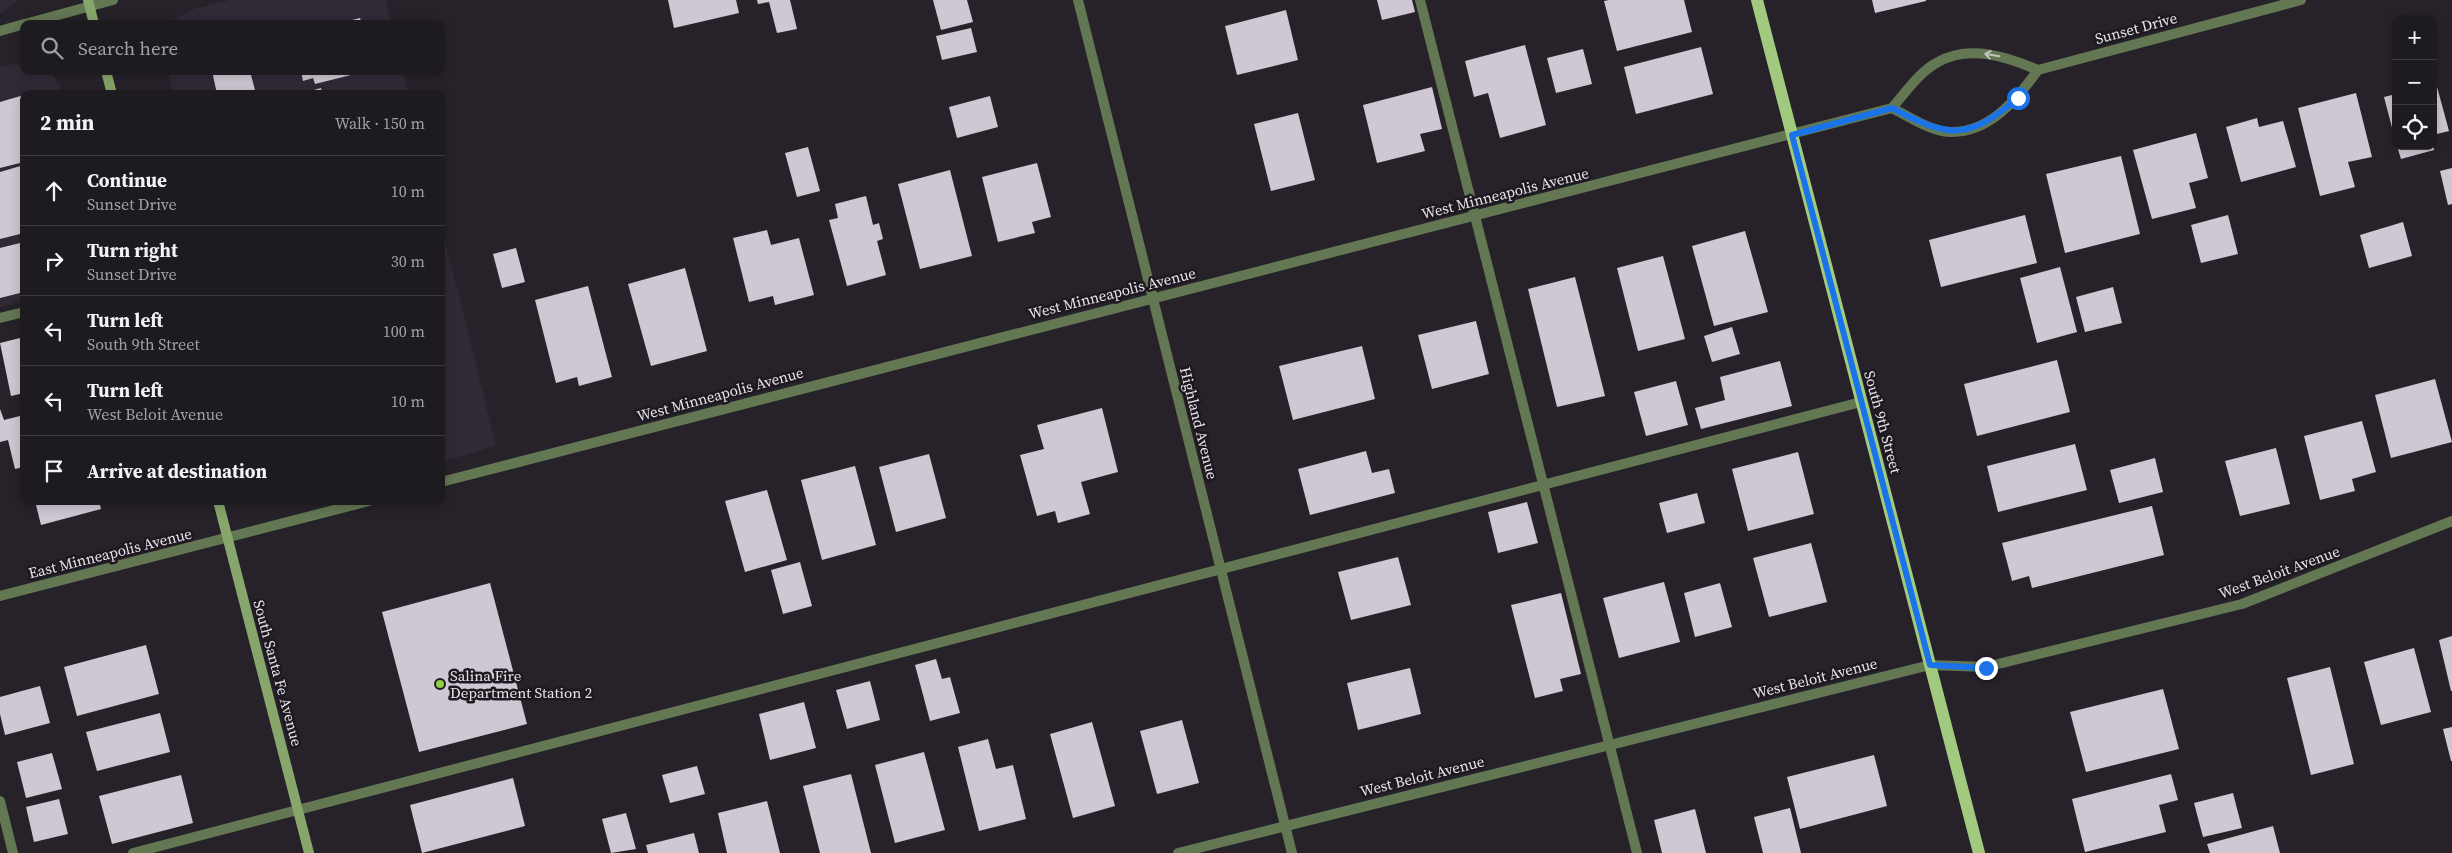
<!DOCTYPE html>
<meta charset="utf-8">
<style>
body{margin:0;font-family:"Source Serif 4",serif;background:#252329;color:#f1f3f6}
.controls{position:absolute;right:15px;top:15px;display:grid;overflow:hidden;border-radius:10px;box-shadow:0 2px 12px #0003}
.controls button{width:45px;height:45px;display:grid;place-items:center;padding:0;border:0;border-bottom:1px solid #3b383e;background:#1d1a20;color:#f1f3f6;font:25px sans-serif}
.stop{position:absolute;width:15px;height:15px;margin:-11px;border:4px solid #1a73e8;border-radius:50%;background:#fff}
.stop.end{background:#1a73e8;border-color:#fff;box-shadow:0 1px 5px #0008}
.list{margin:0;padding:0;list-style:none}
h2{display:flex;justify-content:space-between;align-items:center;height:65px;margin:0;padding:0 20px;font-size:21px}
h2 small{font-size:16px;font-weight:400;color:#a0a1a5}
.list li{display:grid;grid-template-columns:32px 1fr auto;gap:15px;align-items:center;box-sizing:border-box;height:70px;padding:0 20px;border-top:1px solid #3b383e}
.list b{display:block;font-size:19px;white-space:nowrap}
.list p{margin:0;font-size:16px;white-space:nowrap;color:#a0a1a5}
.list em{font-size:16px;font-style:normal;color:#a0a1a5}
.icon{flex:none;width:28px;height:28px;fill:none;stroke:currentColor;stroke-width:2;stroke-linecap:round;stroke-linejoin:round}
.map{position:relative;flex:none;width:2452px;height:853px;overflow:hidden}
.search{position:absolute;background:#1d1a20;box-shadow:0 2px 12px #0003;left:20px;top:20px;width:425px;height:55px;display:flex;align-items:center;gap:12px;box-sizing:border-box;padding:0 18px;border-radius:10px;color:#a0a1a5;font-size:19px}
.panel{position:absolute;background:#1d1a20;box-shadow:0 2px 12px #0003;left:20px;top:90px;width:425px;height:415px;border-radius:10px}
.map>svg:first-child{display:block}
</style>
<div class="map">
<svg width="2452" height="853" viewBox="0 0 2452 853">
<rect width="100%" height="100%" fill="#27222a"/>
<!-- built -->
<path fill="#322937" d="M0,0H19L0,14Z
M230,0H386L391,24H170L173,20L194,9Z
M11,64L24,66V71H50L61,87L62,94H24V300L0,307V67Z
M167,71H403L409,94H173Z
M441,224L496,446L441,462Z"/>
<!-- building -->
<path fill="#cfc8d3" d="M668,0H736L739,13L674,28Z
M757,0H790L797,29L777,33L769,2L758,4Z
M933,0H967L973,22L941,30Z
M1377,0H1412L1415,12L1382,20Z
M1609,0H1684L1692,32L1617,51L1604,1Z
M1872,0H1926V1L1875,13Z
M1286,10L1298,60L1237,75L1225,26Z
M360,18L362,24H340V23Z
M971,28L977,52L942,60L936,36Z
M1525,45L1546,125L1500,138L1488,93L1474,97L1465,61Z
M1701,47L1713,94L1636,114L1624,67Z
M1583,49L1592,84L1556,93L1547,58Z
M212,71H250L256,94H217Z
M301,71H363V72L315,84L313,78L303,81Z
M2436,83L2449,131L2433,135V84Z
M1432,87L1442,129L1420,134L1425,151L1377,163L1363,105Z
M321,88L322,94H303V93Z
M2356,93L2372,157L2348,162L2355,187L2320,196L2298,108Z
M2396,94V139H2395L2384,97Z
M24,95V162L0,168V102Z
M990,96L998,127L957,138L949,107Z
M1298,113L1315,180L1271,191L1254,124Z
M2257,118L2259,127L2283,121L2296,167L2241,182L2226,127Z
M2196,133L2208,178L2189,183L2196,208L2152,219L2133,150Z
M2397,146H2433L2434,150L2401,159Z
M808,147L820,191L797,197L785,153Z
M2121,156L2140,234L2065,253L2046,174Z
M1037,163L1051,217L1032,222L1035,233L998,242L982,177Z
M24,165V233L0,239V172Z
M2452,168V204L2448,205L2440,171Z
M950,170L972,256L920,269L898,184Z
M866,196L873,225L879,223L883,239L877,241L886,275L847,286L829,220L838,218L835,204Z
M2025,215L2037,263L1941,287L1929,240Z
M2228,215L2238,254L2201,263L2191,225Z
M2403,222L2412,256L2369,268L2360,235Z
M767,230L771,245L799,238L814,295L775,305L773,296L749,302L733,238Z
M1745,231L1768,312L1714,326L1692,246Z
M24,242V292L0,298V248Z
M516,248L525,282L502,288L493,254Z
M1663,256L1685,339L1638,351L1617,268Z
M2060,267L2077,332L2037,343L2020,278Z
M685,268L707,351L651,366L628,284Z
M1575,277L1605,396L1557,407L1528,289Z
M588,286L612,377L579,386L577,377L556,383L535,300Z
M2113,287L2122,323L2085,332L2076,297Z
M1476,321L1489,374L1432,389L1418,335Z
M1732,327L1740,354L1712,362L1704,336Z
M24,337V393L11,396L0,343Z
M1362,346L1375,399L1293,420L1279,366Z
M2057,360L2070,412L1977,436L1964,384Z
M1780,361L1792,406L1701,429L1695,408L1725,400L1720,377Z
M2435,379L2452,442L2391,458L2375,395Z
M1676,381L1688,425L1646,436L1634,392Z
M1102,408L1118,472L1081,482L1090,514L1058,523L1055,511L1037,516L1020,455L1044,449L1037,425Z
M0,409L4,420L24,415V467L15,469L8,440L0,442Z
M2362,421L2376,472L2352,479L2355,491L2320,500L2304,436Z
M2075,444L2087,490L1998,512L1987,466Z
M2276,448L2290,504L2240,516L2225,461Z
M1366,451L1372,473L1389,469L1395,493L1310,515L1298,469Z
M1798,452L1814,514L1748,531L1732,469Z
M929,454L946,518L896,532L879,467Z
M2155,458L2163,492L2119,503L2110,470Z
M855,466L876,545L822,560L801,480Z
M767,490L787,560L745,572L725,501Z
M1697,493L1705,523L1667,533L1659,503Z
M35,501H99L101,509L41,525Z
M1527,502L1538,543L1498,553L1488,512Z
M2152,506L2164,555L2032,588L2029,576L2012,581L2002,543Z
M1811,543L1827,602L1769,617L1753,558Z
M1398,557L1411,605L1351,620L1338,572Z
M800,562L812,606L783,614L771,570Z
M1664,582L1680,642L1619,658L1603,598Z
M490,583L527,724L419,752L382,612Z
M1720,583L1732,627L1695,637L1684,593Z
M1561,593L1581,674L1560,679L1563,691L1535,698L1511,605Z
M2452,636V691H2451L2439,640Z
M146,645L159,694L77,716L64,667Z
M2414,648L2431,712L2381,725L2364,662Z
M936,659L942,679L950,677L960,713L930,721L915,665Z
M2330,667L2354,764L2311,775L2287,678Z
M1410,668L1421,714L1358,730L1347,683Z
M870,681L880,720L847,729L836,690Z
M40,686L50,723L5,735L0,714V697Z
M2163,689L2179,749L2086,772L2070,712Z
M804,702L816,748L770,760L759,714Z
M160,713L170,752L97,771L86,732Z
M1182,720L1199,783L1157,794L1140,731Z
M1092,722L1115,806L1073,818L1050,734Z
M2452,727V761H2451L2443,729Z
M988,739L996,769L1013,765L1026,819L979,831L958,747Z
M924,752L945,830L895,843L875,765Z
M52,753L62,789L26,798L17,762Z
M1874,755L1887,806L1800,829L1787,777Z
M697,766L705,794L670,803L662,775Z
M851,774L871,853H820L803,786Z
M2171,774L2178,800L2159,805L2166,832L2085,852L2072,799Z
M181,775L193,823L112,844L99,796Z
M513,778L525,826L422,853L410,805Z
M2233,793L2242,828L2203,837L2194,803Z
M59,799L68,834L34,842L26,807Z
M767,801L780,853H727L718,813Z
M1790,808L1801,853H1763L1754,817Z
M1695,809L1706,853H1662L1654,820Z
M626,813L636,849L611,853L602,819Z
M2273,826L2280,853H2210L2207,844Z
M694,833L699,853H648L646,845Z"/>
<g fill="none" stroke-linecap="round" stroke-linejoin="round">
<!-- service -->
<path stroke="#637753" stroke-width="10" d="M1420,0L1637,853
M0,318L24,312
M0,801L13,853
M133,853L1861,402"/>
<!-- minor -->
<path stroke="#637753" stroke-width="10" d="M1078,0L1292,853
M25,24L113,0
M0,31L24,24
M1892,108C1910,117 1930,131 1950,132C1990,133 2017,99 2038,70
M441,482L1892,108C1906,92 1919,72 1938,62C1969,44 2008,57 2038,70L2301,0
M0,596L369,501
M1178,853L1930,665L1986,667L2242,604L2452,521"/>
<!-- secondary -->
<path stroke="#86a66b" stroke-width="10" d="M88,0L94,24
M106,71L112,94
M218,501L309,853"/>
<!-- primary -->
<path stroke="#a2ca7e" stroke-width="12" d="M1757,0L1979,853"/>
</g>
<!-- one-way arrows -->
<defs><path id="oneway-shaft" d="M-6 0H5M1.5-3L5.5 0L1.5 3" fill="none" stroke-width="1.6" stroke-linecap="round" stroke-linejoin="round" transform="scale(1.25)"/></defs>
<use stroke="#bfc3bc" href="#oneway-shaft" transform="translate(1992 55) rotate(-171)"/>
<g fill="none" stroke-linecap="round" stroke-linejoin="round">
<!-- route -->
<path stroke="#1a73e8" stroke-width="6" d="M1986,668L1930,665L1792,135L1892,108C1949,138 1967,141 2018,98"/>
</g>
<!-- markers -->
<circle fill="#8dce45" stroke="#1e1821" stroke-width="2" cx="440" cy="684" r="5"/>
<g text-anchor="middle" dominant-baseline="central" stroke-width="5" stroke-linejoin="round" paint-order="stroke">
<!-- street labels -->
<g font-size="15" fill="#e7e3e9" stroke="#1e1821">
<text transform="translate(2136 28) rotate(-15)">Sunset Drive</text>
<text transform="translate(1505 193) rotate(-14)">West Minneapolis Avenue</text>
<text transform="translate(1112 293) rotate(-14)">West Minneapolis Avenue</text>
<text transform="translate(720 394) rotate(-15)">West Minneapolis Avenue</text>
<text transform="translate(1883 422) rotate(75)">South 9th Street</text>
<text transform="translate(1199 423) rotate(76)">Highland Avenue</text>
<text transform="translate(110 553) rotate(-14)">East Minneapolis Avenue</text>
<text transform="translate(2279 572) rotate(-20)">West Beloit Avenue</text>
<text transform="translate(278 673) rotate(75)">South Santa Fe Avenue</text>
<text transform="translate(1815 678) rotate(-14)">West Beloit Avenue</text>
<text transform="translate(1422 776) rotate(-14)">West Beloit Avenue</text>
</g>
<!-- poi labels -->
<g font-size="15" fill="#e7e3e9" stroke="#1e1821" text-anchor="start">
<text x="450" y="675">Salina Fire<tspan x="450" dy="17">Department Station 2</tspan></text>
</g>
</g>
</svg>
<div class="controls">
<button>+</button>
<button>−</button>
<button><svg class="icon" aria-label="locate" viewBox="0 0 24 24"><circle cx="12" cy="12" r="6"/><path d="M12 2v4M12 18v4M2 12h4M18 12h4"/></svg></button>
</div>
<div class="stop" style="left:2018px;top:98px"></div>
<div class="stop end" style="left:1986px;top:668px"></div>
<div class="search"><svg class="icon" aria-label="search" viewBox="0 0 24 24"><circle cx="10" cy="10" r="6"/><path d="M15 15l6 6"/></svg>Search here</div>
<section class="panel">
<h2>2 min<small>Walk · 150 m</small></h2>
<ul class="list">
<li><svg class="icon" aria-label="ahead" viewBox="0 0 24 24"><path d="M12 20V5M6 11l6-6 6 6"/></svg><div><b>Continue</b><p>Sunset Drive</p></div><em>10 m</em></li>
<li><svg class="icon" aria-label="right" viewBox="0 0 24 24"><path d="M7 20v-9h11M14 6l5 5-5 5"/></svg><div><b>Turn right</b><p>Sunset Drive</p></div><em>30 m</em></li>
<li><svg class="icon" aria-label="left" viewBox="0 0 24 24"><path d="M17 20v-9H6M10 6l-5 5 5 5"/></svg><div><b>Turn left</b><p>South 9th Street</p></div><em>100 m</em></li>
<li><svg class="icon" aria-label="left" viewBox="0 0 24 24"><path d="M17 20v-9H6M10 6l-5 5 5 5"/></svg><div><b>Turn left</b><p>West Beloit Avenue</p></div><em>10 m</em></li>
<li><svg class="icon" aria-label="arrive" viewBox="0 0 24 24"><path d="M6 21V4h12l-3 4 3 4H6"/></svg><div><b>Arrive at destination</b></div></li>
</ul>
</section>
</div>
